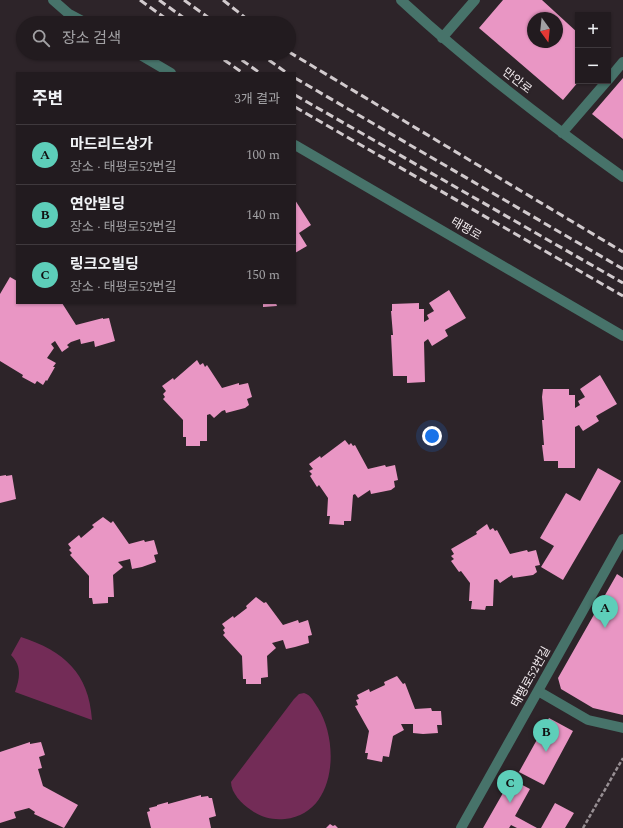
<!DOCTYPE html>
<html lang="ko">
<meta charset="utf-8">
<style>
body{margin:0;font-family:Spectral,"Noto Sans KR",serif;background:#2e282c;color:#f1f3f6}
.controls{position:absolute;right:12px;top:12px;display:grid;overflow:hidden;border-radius:0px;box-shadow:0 1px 3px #0004}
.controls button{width:36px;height:36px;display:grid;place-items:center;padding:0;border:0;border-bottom:1px solid #3f393d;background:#221b1f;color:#f1f3f6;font:20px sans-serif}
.compass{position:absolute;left:527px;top:12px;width:36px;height:36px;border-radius:50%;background:#221b1f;box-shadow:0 1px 3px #0004;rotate:165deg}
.you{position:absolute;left:432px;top:436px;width:14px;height:14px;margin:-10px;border:3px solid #fff;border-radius:50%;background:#1a73e8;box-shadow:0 0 0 6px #1a73e833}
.badge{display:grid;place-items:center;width:26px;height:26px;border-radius:50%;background:#5dceb9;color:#111;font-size:13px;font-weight:700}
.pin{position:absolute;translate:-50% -33px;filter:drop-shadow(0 1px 2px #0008)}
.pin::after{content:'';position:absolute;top:21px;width:14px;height:12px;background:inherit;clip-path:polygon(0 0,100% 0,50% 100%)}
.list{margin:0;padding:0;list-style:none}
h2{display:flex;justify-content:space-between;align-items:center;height:52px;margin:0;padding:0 16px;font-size:17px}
h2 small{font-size:13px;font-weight:400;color:#a2a1a4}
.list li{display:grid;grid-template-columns:26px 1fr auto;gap:12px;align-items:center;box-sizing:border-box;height:60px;padding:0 16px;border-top:1px solid #3f393d}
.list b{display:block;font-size:15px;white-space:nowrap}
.list p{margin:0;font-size:13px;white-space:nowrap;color:#a2a1a4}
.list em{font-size:13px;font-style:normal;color:#a2a1a4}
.icon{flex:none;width:22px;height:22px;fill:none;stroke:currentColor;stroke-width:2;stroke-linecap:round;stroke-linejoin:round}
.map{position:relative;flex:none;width:623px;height:828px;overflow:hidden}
.search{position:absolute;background:#221b1f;box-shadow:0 1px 3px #0004;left:16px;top:16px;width:280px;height:44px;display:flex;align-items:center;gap:10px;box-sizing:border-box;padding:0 14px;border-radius:22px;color:#a2a1a4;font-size:15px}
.panel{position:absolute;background:#221b1f;box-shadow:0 1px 3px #0004;left:16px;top:72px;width:280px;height:232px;border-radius:0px}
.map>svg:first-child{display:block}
</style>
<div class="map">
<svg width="623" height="828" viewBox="0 0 623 828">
<rect width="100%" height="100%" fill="#2d2429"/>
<!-- green -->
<path fill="#732c57" d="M21,637C64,651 89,673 92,720L15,692C20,678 22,666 11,655Z
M304,693C311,695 314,702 318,708C340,743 336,814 285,819C272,820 262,818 251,810C242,804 231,793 231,782L294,699L299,694Z"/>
<!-- building -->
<path fill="#e996c4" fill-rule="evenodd" d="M503,0H542L578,33L579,81L563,100L479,28ZM533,18H557V42H533Z
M623,78V139L592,114Z
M295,200L311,225L299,233L307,246L295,253Z
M10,277L17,281V303H62L76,325L103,318V319L109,318L115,341L95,347L94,341L81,344L80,339L71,342L67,345L69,347L62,352L55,341L51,344L54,348L47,358L56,363L53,367H55L47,381L46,380L43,385L37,381L35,384L22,377L23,375L0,361V294Z
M449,290L466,318L445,330L448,336L432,346L428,339L424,342L425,382L407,383V376H393L391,335H393L391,311H392V304L419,303V309H424V322L429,319L427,315L434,311L429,303Z
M263,303H276L277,306L263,307Z
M197,360L200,365L203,363L205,367L207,365L222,388L239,383V385L248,383L252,397L247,399L249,405L245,408L226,413L225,410L222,411L214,418L210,414L207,415V441H200V446H186V437H183V420L163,399L165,397L163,394L166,391L162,386L173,378L174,380Z
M600,375L617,404L596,416L599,421L583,431L579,425L575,427V468H558V461H544L542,445H544L542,420H544L542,397L543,389H569V395H575V408L580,405L578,401L585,397L580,389Z
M345,440L349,445L351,443L353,446L355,445L368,469L385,465L386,467L395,465L398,480L394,481L395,487L391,490L371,494L370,490L358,498L355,494L353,495L351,521H344V525L329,524L330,516H327L328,498L319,485L317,487L310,476L312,474L309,471L313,469L309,464L320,456L321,458Z
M598,468L621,481L563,580L541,567L554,546L540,538L566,493L580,501Z
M6,475V476L12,475L16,499L0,503V476Z
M103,517L111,523L113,521L129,544L144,540L145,542L154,540L158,554L154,555L156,562L142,567L132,569L130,559L118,562L123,567L113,575L114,597H108V603L93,604L92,598H89V576L70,555L72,553L69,550L71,548L68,544L79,535L81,538L94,527L92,525Z
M487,524L490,530L493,528L495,531L497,530L510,554L527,550L528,552L536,550L540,565L535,566L537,572L533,575L513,578L512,575L500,583L497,579L494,580L493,606H486L485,610L471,609L472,601H469L470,583L461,571L459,572L451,561L454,559L451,556L454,554L451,549L477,534L476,532Z
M617,574L623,578V715L593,708L561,689L558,678Z
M256,597L264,603L266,602L283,625L298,620L299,623L308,620L312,635L308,636L309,643L295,647L286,649L283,640L272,643L276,648L267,656L268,677L261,678V684H246V679H243L242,656L223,635L225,633L223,630L225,628L222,624L233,616L234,618L247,608L246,606Z
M397,676L403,684L405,683L415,709L431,708L432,711H441L442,725H437L438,733L423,734L413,733V724H401L404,730L393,736L389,757L383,756L382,762L367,759L368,753H365L369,731L355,706L358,705L356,700L359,699L357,695L369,689L370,692L385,685L384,682Z
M549,718L573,731L544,785L519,772Z
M30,742V744L41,742L45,755L39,757L42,768L38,769L43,786L78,805L64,828L34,814L35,812L29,808L14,812L16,818L0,823V752Z
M511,779L530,789L515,816L537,828H517L511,825L509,828H483Z
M201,795V797L208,796L209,798H212L216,816L209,818L211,828H151L147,812L150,811L149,808L157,806V805L168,802V804Z
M555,803L574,813L565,828H541Z
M330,824L333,826L335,825L338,828H326Z"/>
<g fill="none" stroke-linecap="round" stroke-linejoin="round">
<!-- path -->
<path stroke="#978f93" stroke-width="2.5" stroke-dasharray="4 2" stroke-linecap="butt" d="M583,828L623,758"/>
<!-- minor -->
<path stroke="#47736a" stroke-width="10" d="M53,0L69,14L86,23
M401,0C470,64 546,122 623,177
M442,38L475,0
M137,53L171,73
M608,80L623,62
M562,133L607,81
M295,145L623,336
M538,691L588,720L623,728
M461,828L623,539"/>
<!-- rail -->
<path stroke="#d1cacd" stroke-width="3" stroke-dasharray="8 4" stroke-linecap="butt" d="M140,0L172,23
M159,0L191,23
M184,0L216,23
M223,0L252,23
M289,52L623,252
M214,53L243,73
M232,53L260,73
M259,53L287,73
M295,78L623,269
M295,95L623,283
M295,107L623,296"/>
</g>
<g text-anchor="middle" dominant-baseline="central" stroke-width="4" stroke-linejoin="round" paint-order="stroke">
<!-- street labels -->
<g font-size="12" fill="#f1eaed" stroke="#2d2429">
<text transform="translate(517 81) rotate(38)">만안로</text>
<text transform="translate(466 229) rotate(30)">태평로</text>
<text transform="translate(531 677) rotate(-61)">태평로52번길</text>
</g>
</g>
</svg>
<div class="controls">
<button>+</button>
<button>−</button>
</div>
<svg class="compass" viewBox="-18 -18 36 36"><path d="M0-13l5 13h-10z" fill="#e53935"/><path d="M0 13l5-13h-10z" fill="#a2a1a4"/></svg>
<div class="you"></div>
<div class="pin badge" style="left:605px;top:628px">A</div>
<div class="pin badge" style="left:546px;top:752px">B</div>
<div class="pin badge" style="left:510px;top:803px">C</div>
<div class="search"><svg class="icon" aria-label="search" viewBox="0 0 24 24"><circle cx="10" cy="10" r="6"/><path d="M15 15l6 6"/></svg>장소 검색</div>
<section class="panel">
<h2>주변<small>3개 결과</small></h2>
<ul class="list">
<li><span class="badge">A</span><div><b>마드리드상가</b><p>장소 · 태평로52번길</p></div><em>100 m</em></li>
<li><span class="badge">B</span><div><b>연안빌딩</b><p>장소 · 태평로52번길</p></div><em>140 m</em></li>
<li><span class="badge">C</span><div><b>링크오빌딩</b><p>장소 · 태평로52번길</p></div><em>150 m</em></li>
</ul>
</section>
</div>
